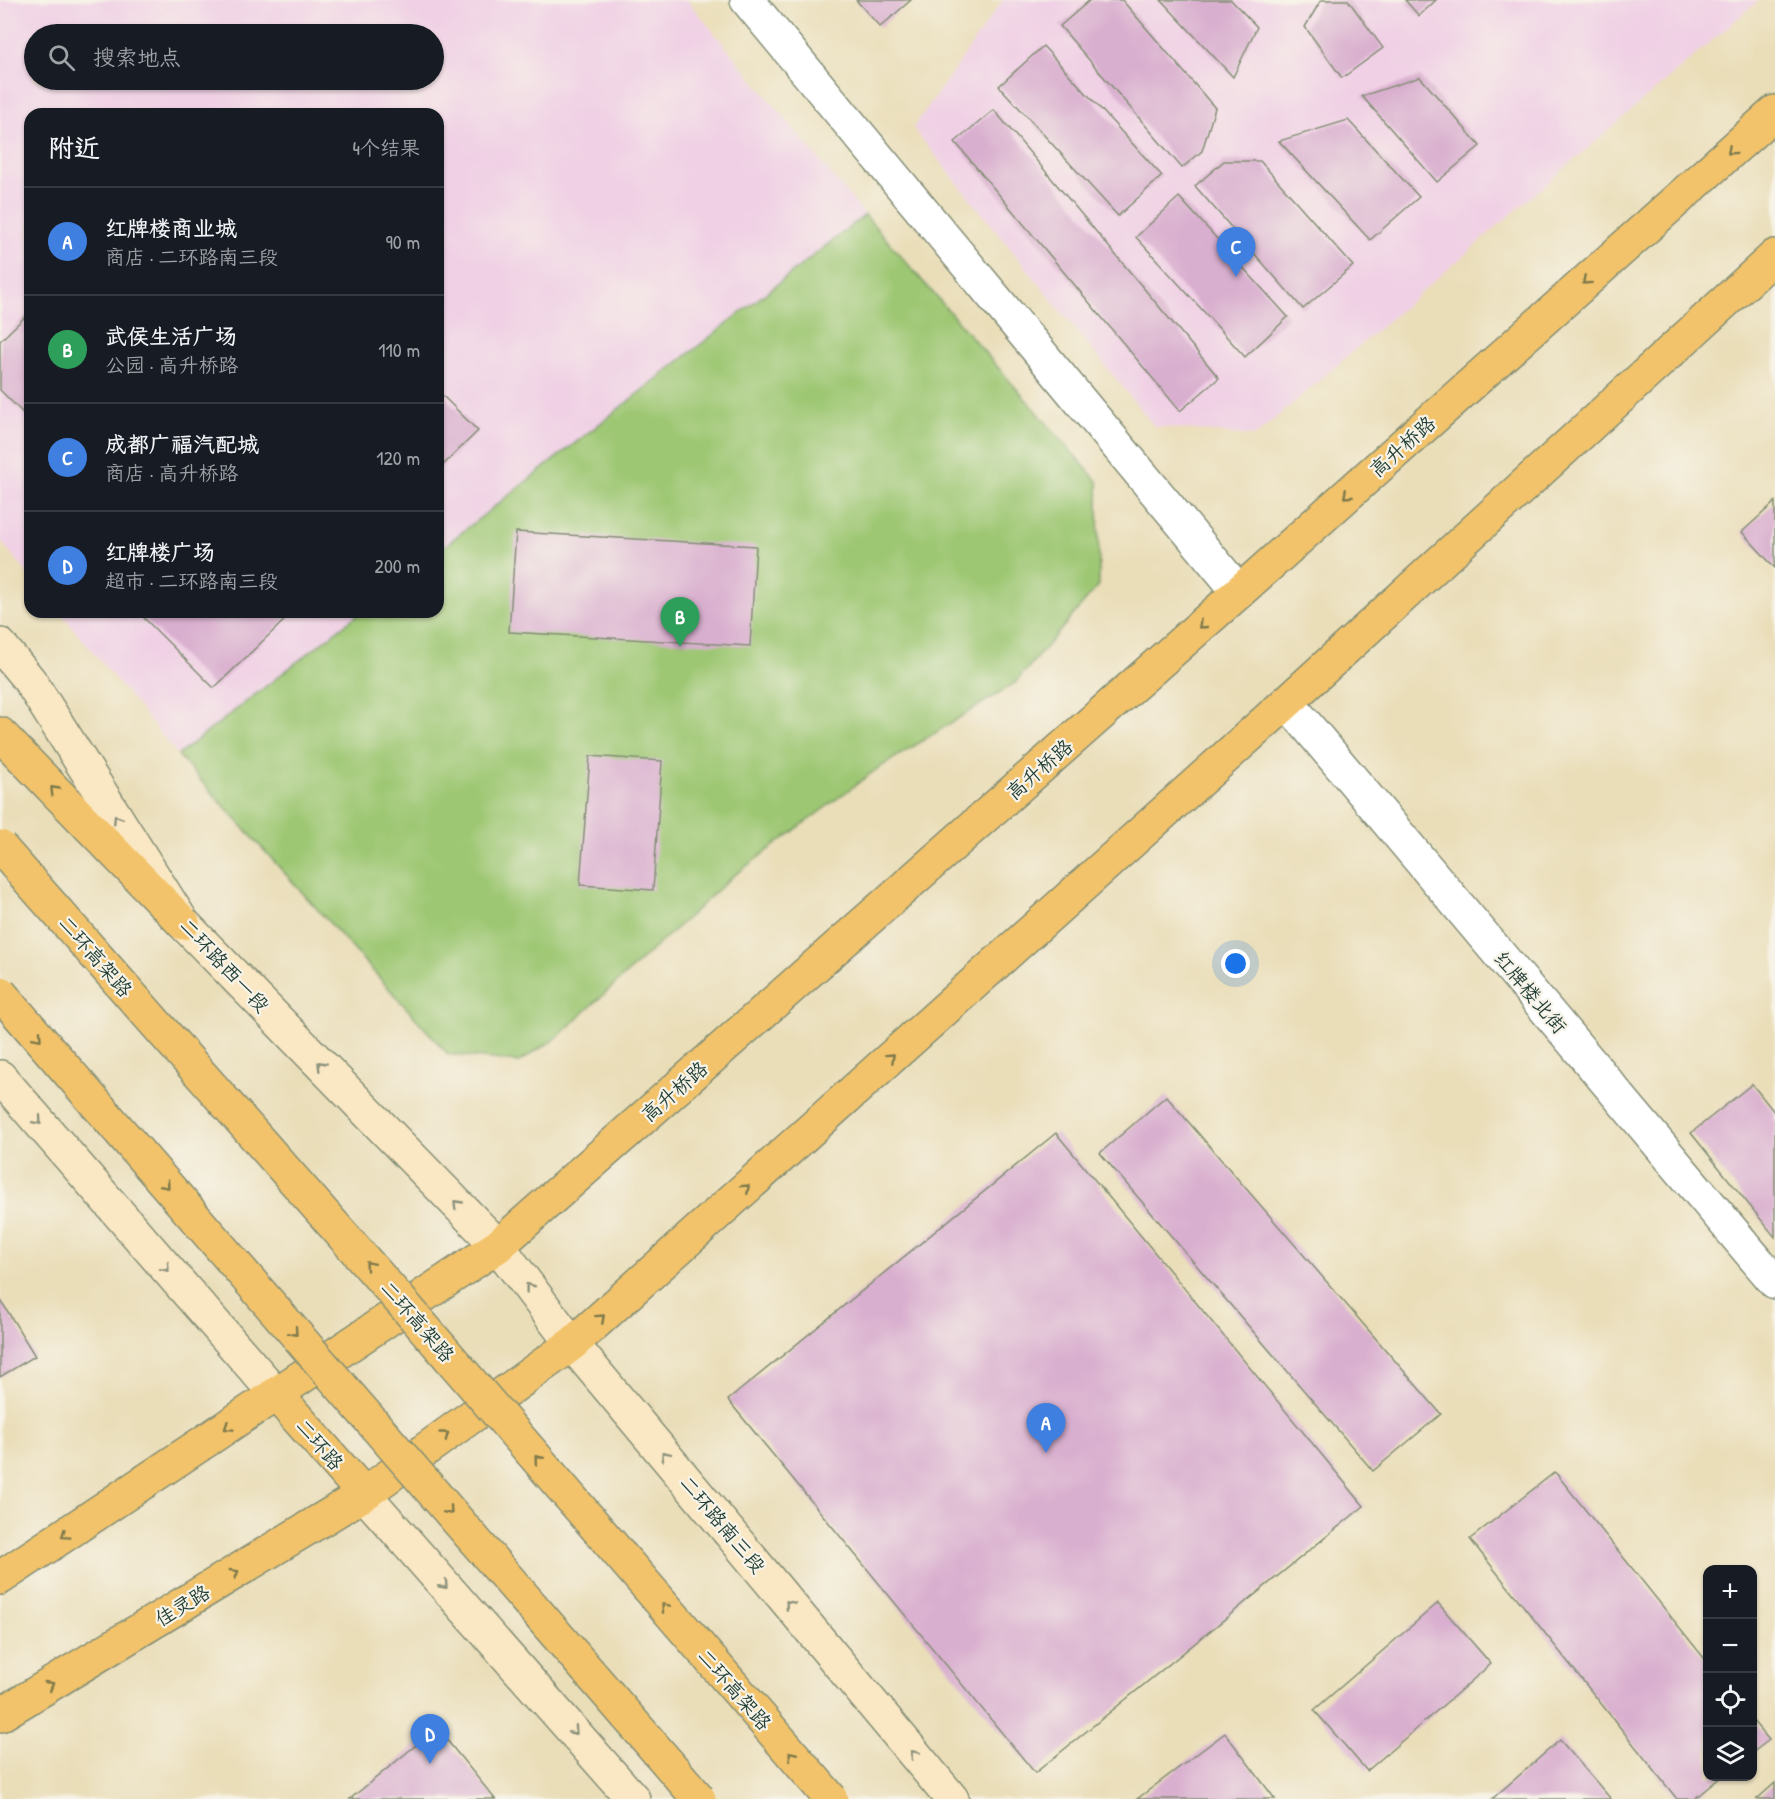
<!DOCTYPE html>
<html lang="zh">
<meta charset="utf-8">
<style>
body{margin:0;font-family:"Patrick Hand","LXGW WenKai TC",sans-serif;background:#242831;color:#f1f3f6}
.controls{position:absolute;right:18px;bottom:18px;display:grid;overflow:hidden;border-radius:12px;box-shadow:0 2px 4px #0004}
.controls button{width:54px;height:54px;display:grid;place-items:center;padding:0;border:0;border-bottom:2px solid #363941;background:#171b24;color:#f1f3f6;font:30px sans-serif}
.you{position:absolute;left:1236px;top:964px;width:21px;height:21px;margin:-15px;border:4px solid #fff;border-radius:50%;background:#1a73e8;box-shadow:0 0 0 9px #1a73e833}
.badge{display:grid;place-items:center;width:39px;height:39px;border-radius:50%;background:#2563eb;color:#fff;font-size:20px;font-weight:700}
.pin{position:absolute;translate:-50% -50px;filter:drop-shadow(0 2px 3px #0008)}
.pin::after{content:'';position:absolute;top:32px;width:21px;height:18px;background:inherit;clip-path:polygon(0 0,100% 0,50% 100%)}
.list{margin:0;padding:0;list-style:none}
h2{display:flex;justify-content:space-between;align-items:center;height:78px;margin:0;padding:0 24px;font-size:26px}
h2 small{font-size:20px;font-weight:400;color:#9ea1a6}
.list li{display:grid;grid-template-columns:39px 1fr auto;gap:18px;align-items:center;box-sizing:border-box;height:108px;padding:0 24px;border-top:2px solid #363941}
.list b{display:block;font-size:22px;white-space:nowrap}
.list p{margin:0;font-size:20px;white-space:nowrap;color:#9ea1a6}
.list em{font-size:20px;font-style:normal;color:#9ea1a6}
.icon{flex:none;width:33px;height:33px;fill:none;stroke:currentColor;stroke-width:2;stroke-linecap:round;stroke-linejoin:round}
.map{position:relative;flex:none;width:1775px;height:1799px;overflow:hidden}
.search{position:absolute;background:#171b24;box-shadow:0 2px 4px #0004;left:24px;top:24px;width:420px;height:66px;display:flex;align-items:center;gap:15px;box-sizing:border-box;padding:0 21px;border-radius:33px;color:#9ea1a6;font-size:22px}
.panel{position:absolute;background:#171b24;box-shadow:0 2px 4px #0004;left:24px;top:108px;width:420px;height:510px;border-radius:18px}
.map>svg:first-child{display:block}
</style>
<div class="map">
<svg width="1775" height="1799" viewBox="0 0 1775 1799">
<rect width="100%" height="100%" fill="#f7f3e8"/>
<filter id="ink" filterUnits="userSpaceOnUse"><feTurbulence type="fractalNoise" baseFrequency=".0167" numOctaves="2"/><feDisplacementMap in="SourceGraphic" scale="12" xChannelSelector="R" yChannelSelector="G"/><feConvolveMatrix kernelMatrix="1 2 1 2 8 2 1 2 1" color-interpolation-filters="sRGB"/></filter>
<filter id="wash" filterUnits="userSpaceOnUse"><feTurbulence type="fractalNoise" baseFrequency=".008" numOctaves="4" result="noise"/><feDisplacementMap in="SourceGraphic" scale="24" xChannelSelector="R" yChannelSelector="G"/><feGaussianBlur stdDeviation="1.35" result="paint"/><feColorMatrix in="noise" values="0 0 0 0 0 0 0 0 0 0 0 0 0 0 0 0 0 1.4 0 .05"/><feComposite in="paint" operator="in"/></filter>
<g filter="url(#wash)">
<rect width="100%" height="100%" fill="#eadeb9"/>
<!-- built -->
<path fill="#f0d0e5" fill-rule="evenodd" d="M0,0H687L865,215L438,551V114H30V576L0,540ZM34,34H434V80H34Z
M1003,0H1759L1255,436L1154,426L913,128Z
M60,612H361L178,755Z"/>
<!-- green -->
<path fill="#9ec773" stroke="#5e8254" stroke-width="1.5" d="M865,215L1098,482L1099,585L1015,683L877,769L732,877L555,1039L519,1062L448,1054L178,755L361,612H438V551Z"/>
<g id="blocks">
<!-- building -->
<path fill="#d9afcf" d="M856,0H911L880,27Z
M1090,0H1122L1215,108L1202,151L1182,168L1060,26Z
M1161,0H1231L1257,27L1233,77Z
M1321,0H1348L1383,48L1342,78L1305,27Z
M1405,0H1436L1419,16Z
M1043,46L1162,176L1118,216L999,86Z
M1420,77L1480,146L1437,182L1362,96Z
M994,110L1219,378L1180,411L955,142Z
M1348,120L1419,197L1370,240L1279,141Z
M1224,161H1260L1353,266L1303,309L1195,186Z
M1179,197L1288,317L1245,357L1136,237Z
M30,312V420L0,390V341Z
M438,391L478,431L438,470Z
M1775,502V568L1742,532Z
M516,532L756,546L750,646L509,632Z
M150,612H293L214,688L144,618Z
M590,756L662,761L653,890L580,885Z
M1752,1084L1775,1113V1237L1691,1133Z
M1166,1096L1441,1414L1373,1471L1100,1153Z
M1056,1133L1364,1506L1035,1773L728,1400Z
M0,1299L35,1356L0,1377Z
M1555,1472L1708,1663V1776H1722L1694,1799H1677L1470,1539Z
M1438,1603L1491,1664L1367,1771L1314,1710Z
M1752,1720L1769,1740L1752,1753Z
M437,1728L495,1799H350Z
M1225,1733L1275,1799H1137Z
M1560,1740L1611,1799H1492Z
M1775,1783V1799H1757Z"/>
</g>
</g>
<g filter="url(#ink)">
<use href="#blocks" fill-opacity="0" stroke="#848e76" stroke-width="1.5"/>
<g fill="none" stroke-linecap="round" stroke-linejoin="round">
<!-- street casing -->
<g stroke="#848e76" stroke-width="36">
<path id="street" d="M747,0L1239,592
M1287,702L1775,1282"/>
</g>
<!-- secondary casing -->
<g stroke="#848e76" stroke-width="36">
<path id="secondary" d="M0,645L30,681L183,923L498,1246L572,1344L952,1799
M0,1077L276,1394
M364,1494L633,1799"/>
</g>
<!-- primary casing -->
<g stroke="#848e76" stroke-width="36">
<path id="primary" d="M276,1394L364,1494
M0,1578L498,1246L1239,592L1775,112
M0,1715L364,1494L572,1344L1287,702L1775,256"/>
</g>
<!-- highway casing -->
<g stroke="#848e76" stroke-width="36">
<path id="highway" d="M0,734L183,923"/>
</g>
<!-- street -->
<use href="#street" stroke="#fff" stroke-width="33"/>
<!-- secondary -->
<use href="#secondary" stroke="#fae7c3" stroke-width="33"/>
<!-- primary -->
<use href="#primary" stroke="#f2c36a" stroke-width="33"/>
<!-- highway -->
<use href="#highway" stroke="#f2c36a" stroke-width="33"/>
<!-- highway-bridge casing -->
<g stroke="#848e76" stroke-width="36" stroke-linecap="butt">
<path id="highway-bridge" d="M0,847L406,1307L831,1799
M0,993L699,1799"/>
</g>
<!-- highway-bridge -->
<use href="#highway-bridge" stroke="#f2c36a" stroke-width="33"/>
</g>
<!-- one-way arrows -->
<defs><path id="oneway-chevron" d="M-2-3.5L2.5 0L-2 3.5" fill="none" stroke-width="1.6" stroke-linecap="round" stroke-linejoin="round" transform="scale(1.5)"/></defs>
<g stroke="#7e794c">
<use href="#oneway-chevron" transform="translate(1731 151) rotate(138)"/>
<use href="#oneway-chevron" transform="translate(1586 281) rotate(138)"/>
<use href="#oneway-chevron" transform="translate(1347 495) rotate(138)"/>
<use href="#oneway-chevron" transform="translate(1202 625) rotate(139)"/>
<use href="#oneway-chevron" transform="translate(54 790) rotate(-134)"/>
<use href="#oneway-chevron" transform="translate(38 1037) rotate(49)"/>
<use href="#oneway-chevron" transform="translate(891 1057) rotate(-42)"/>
<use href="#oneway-chevron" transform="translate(166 1185) rotate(49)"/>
<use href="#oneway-chevron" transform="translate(746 1188) rotate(-42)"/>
<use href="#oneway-chevron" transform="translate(369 1265) rotate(-131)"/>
<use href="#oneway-chevron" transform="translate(601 1318) rotate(-42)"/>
<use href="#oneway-chevron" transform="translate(294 1332) rotate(49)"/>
<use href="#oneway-chevron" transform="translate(228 1427) rotate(146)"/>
<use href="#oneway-chevron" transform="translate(445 1435) rotate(-36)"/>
<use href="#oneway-chevron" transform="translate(538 1459) rotate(-131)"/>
<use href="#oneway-chevron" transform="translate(449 1511) rotate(49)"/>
<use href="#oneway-chevron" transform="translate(65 1535) rotate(146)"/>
<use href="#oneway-chevron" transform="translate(235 1573) rotate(-31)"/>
<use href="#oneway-chevron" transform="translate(665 1607) rotate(-131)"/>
<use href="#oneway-chevron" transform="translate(50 1685) rotate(-31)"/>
<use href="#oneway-chevron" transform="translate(792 1755) rotate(-131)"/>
</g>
<g stroke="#8c927c">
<use href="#oneway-chevron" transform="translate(117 819) rotate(-122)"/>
<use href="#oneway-chevron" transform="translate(321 1065) rotate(-134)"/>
<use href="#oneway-chevron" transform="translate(38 1121) rotate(49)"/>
<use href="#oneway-chevron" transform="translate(457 1204) rotate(-134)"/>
<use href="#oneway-chevron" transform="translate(166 1268) rotate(49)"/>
<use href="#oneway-chevron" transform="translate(529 1287) rotate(-127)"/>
<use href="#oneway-chevron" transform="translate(665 1455) rotate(-130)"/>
<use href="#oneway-chevron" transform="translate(444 1585) rotate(48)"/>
<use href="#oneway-chevron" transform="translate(789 1604) rotate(-130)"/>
<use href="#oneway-chevron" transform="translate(574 1731) rotate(48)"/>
<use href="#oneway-chevron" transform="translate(914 1754) rotate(-130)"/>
</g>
</g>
<g text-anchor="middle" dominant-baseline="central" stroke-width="4.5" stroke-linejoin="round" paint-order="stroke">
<!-- street labels -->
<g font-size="20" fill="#1f3d34" stroke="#f7f3e8">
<text transform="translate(1402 446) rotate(-42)">高升桥路</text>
<text transform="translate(1039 769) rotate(-41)">高升桥路</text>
<text transform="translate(96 956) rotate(49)">二环高架路</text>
<text transform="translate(225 965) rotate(47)">二环路西一段</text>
<text transform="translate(1531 992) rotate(50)">红牌楼北街</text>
<text transform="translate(674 1091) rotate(-41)">高升桥路</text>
<text transform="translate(418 1321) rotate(49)">二环高架路</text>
<text transform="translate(320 1444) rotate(49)">二环路</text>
<text transform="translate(723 1524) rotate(50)">二环路南三段</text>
<text transform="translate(182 1605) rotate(-31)">佳灵路</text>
<text transform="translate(735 1689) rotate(49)">二环高架路</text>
</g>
</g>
</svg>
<div class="controls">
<button>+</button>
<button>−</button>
<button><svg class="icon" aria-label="locate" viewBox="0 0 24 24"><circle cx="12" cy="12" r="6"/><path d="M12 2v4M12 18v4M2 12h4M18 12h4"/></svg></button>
<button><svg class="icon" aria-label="layers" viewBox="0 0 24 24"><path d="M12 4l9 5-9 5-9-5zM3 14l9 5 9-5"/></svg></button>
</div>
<div class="you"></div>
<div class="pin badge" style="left:1046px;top:1453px;background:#3f7fe0">A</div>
<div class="pin badge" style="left:680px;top:647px;background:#2e9e5b">B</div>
<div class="pin badge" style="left:1236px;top:277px;background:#3f7fe0">C</div>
<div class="pin badge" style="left:430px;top:1764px;background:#3f7fe0">D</div>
<div class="search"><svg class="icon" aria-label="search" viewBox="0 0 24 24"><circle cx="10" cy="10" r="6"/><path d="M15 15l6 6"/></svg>搜索地点</div>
<section class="panel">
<h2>附近<small>4个结果</small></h2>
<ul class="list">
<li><span class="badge" style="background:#3f7fe0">A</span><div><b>红牌楼商业城</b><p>商店 · 二环路南三段</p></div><em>90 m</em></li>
<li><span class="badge" style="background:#2e9e5b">B</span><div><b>武侯生活广场</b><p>公园 · 高升桥路</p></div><em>110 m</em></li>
<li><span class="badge" style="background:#3f7fe0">C</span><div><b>成都广福汽配城</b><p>商店 · 高升桥路</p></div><em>120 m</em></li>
<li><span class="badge" style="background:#3f7fe0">D</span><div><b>红牌楼广场</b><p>超市 · 二环路南三段</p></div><em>200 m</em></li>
</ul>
</section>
</div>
